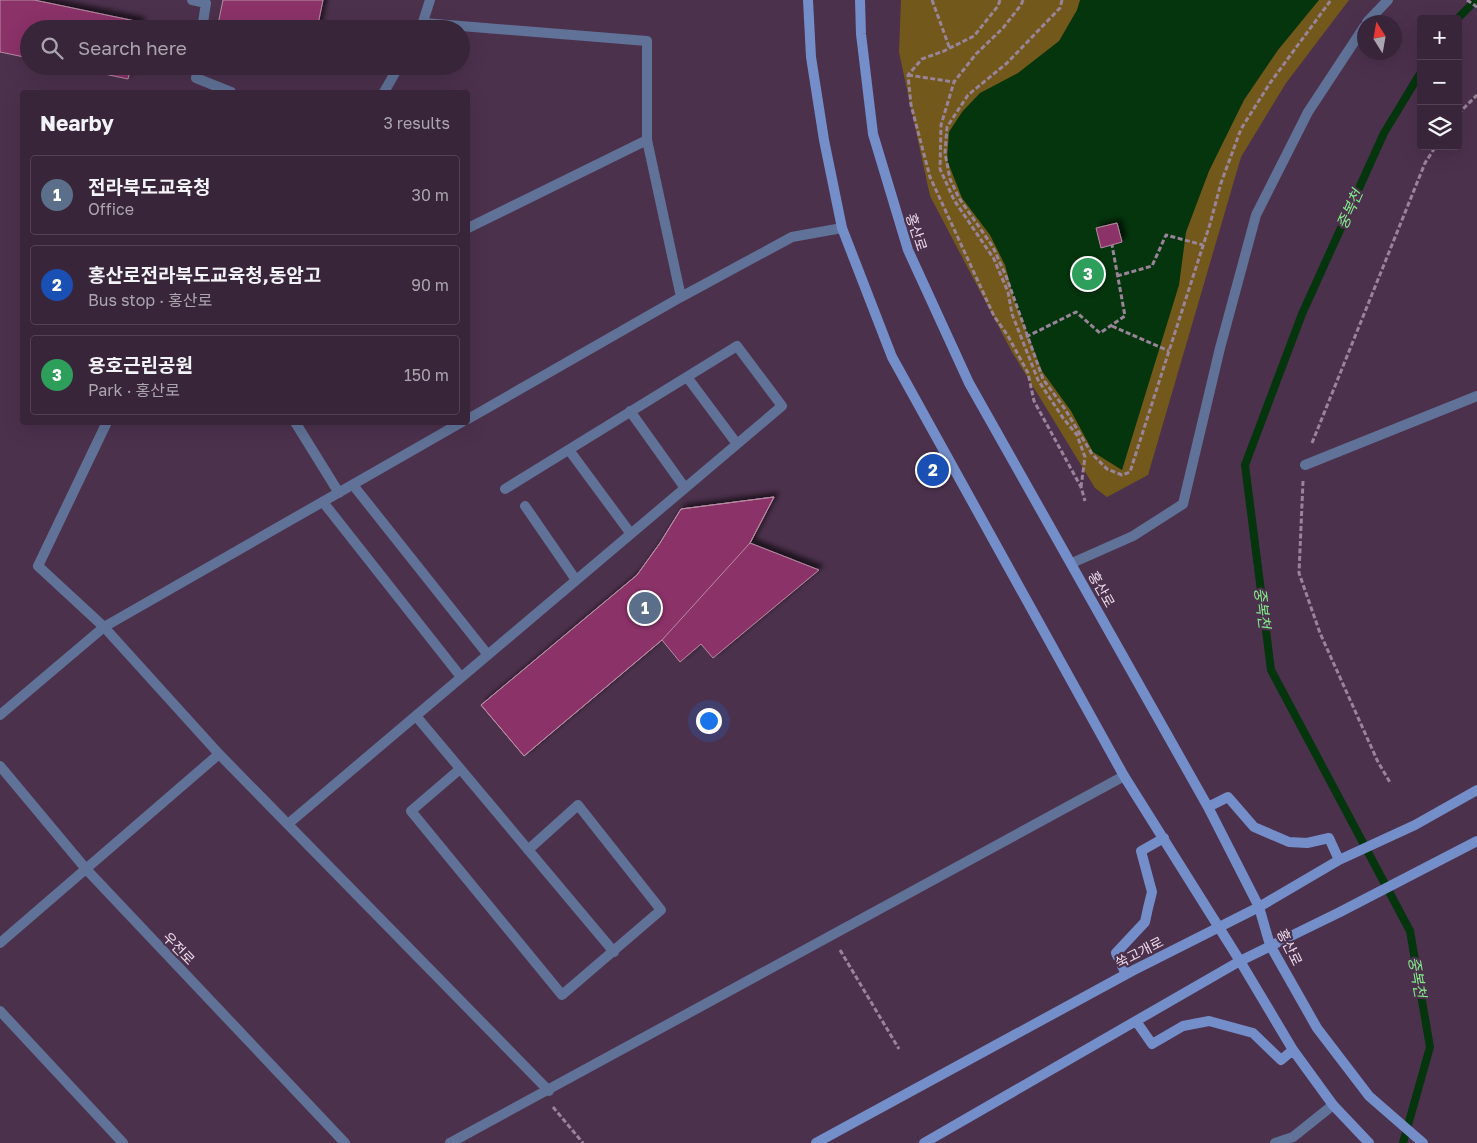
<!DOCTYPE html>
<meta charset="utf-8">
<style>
body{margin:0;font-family:"Golos Text","Noto Sans KR",sans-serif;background:#402d42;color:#f1f3f6}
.controls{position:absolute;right:15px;top:15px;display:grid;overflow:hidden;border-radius:5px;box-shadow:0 5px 20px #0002}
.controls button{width:45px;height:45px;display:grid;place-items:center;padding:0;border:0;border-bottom:1px solid #534254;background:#39253a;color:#f1f3f6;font:25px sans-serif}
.compass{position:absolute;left:1357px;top:15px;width:45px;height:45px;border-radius:50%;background:#39253a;box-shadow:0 5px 20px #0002;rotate:349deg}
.you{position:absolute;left:708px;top:720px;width:18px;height:18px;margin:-12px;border:4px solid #fff;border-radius:50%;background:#1a73e8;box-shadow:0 0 0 8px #1a73e833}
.badge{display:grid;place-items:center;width:32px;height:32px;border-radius:50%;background:#5fd56b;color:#fff;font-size:16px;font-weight:700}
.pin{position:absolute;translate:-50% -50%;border:2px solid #fff;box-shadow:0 1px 5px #0006}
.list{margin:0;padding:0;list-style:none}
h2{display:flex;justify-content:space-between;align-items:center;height:65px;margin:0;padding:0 20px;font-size:21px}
h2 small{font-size:16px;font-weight:400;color:#aba5af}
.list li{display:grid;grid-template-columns:32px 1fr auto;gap:15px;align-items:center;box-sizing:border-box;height:80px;margin:0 10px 10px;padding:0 10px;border:1px solid #534254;border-radius:5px}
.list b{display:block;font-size:19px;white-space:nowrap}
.list p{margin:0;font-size:16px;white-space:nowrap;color:#aba5af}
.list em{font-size:16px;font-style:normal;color:#aba5af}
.icon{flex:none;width:28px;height:28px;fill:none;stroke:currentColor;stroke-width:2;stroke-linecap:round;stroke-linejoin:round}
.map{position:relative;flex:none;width:1477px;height:1143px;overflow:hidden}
.search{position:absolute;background:#39253a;box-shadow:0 5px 20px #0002;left:20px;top:20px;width:450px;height:55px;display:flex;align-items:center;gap:12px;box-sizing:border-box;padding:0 18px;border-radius:28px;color:#aba5af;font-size:19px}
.panel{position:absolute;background:#39253a;box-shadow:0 5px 20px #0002;left:20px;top:90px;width:450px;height:335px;border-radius:5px}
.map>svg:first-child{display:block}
</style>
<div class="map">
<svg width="1477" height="1143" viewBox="0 0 1477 1143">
<defs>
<filter id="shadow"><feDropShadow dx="4.5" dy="-4.5" stdDeviation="2.5" flood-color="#0009"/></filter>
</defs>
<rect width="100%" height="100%" fill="#4c314d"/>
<!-- green -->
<path fill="#72591b" d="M901,0H1349L1286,83L1241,157L1148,475L1107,497L1095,488L1012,352L930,196L899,52Z"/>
<!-- water -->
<path fill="#04350d" d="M1080,0H1319L1278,50L1244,100L1209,171L1186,232L1179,285L1122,470L1093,452L1071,411L1042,371L1014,299L1005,265L990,235L962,198L947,160L949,132L962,112L980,93L1018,73L1059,41L1077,10Z"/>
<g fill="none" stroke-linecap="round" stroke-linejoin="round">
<!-- stream -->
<path stroke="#04350d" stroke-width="8" d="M1457,19L1476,0
M1403,1143L1430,1047L1410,931L1271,670L1245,465L1302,314L1384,133L1421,72"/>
</g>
<!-- building -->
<path fill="#8b3069" stroke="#b78da3" filter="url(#shadow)" d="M0,0H34L140,22L139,29H29V58L0,52Z
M223,0H323L317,29H217Z
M67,66H131L128,79Z
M1117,223L1122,242L1101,248L1096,228Z
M774,497L750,543L819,570L713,658L701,644L680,662L662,640L524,756L481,705L637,575L660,543L681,509Z
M774,497L750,543L662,640L524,756L481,705L637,575L660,543L681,509Z"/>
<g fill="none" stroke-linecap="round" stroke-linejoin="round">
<!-- path -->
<path stroke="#9a849a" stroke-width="3" stroke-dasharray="5 2.5" stroke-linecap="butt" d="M932,0L950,49
M1000,0L998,6L974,36L944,51L922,59L908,75L911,105L930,177L994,316L1008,336L1028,373L1034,401L1081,487L1085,501
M1023,0L1021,5L1003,28L976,54L954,82L941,125L940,169L954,200L994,259L1008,292L1012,314L1038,380L1063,418L1077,435L1085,457L1081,487
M1062,0L1060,8L1007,63L968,95L947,127L945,153L950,179L959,198L993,247L1006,276L1043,379L1065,409L1092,454L1107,469L1122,475L1130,472L1138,447L1210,224L1221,183L1241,129L1270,83L1331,0
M1467,0L1477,7
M908,75L954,82
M1458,114L1477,95
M1117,276L1152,266L1166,235L1203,245
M1112,326L1169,351
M1026,337L1076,312L1100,333L1125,316L1112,245
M1312,443L1425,163L1436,146
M1303,481L1299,573L1320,633L1378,762L1391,784
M840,950L899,1049
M553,1107L583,1143"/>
<!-- lane -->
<path stroke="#607297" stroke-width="10" d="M192,0L206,3L202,29
M198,66L196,78L231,92
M687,377L737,444
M630,411L685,488
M569,450L631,534
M353,485L488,655
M323,502L461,677
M525,506L576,580
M104,627L38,566L107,422
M416,716L614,952
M460,769L411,811L562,995L661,910L578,805L528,850
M288,824L782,406L737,346L505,489"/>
<!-- street -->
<path stroke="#607297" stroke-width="10" d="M1367,22L1388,0
M424,23L647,41V140L681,297
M421,28L430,0
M384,92L399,66
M468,228L647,140
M468,419L681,297L792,237L842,228
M295,422L339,493
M1305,465L1477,396
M1072,563L1133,536L1183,504L1220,348L1256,215L1308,112L1364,27
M104,627L219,754L549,1091
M0,715L104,627L462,422
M0,766L86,869L345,1143
M0,943L219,754
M0,1011L123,1143
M450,1143L1124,776
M1275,1143L1293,1137L1333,1105"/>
<!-- secondary -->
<path stroke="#748eca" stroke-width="10" d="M808,0L811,57L824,140L842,228L892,357L1124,776L1240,961L1293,1050L1333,1105L1369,1143
M860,0L861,34L873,134L908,250L969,383L1208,807L1259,907L1270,945L1317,1028L1369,1096L1423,1143
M1208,807L1228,797L1254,827L1289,842L1307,843L1329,838L1339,860
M1126,974L1116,953L1145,922L1148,908L1152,892L1141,851L1164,838
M1136,1021L1152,1044L1183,1026L1209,1021L1253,1033L1281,1060L1293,1050
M816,1143L1132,971L1259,907L1339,860L1415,825L1477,790
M924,1143L1240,961L1340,912L1477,841"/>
</g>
<g text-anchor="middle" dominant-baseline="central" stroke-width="4.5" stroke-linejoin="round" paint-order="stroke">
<!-- street labels -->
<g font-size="14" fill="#eddced" stroke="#4c314d">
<text transform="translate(917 232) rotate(72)">홍산로</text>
<text transform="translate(1102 589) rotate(61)">홍산로</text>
<text transform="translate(1290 947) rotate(64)">홍산로</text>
<text transform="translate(179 948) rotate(46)">우전로</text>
<text transform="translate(1139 952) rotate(-27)">쑥고개로</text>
</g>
<!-- water labels -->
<g font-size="15" font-style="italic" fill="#80ed89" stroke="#4c314d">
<text transform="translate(1349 209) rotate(-66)">중복천</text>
<text transform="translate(1263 608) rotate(83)">중복천</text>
<text transform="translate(1418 977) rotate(80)">중복천</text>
</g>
</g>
</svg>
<div class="controls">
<button>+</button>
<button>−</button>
<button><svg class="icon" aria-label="layers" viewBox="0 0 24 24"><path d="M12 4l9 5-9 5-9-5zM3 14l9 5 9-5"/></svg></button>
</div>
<svg class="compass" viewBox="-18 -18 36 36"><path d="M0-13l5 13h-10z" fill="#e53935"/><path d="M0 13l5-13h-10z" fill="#aba5af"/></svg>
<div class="you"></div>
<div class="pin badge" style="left:645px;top:608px;background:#5c6f8a">1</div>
<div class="pin badge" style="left:933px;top:470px;background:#1a4fb4">2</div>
<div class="pin badge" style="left:1088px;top:274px;background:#2e9e5b">3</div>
<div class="search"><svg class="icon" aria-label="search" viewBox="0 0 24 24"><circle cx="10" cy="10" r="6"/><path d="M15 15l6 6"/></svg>Search here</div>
<section class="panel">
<h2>Nearby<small>3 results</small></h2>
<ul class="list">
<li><span class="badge" style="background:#5c6f8a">1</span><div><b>전라북도교육청</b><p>Office</p></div><em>30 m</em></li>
<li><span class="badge" style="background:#1a4fb4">2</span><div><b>홍산로전라북도교육청,동암고</b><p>Bus stop · 홍산로</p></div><em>90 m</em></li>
<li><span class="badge" style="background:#2e9e5b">3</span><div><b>용호근린공원</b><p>Park · 홍산로</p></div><em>150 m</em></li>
</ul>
</section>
</div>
